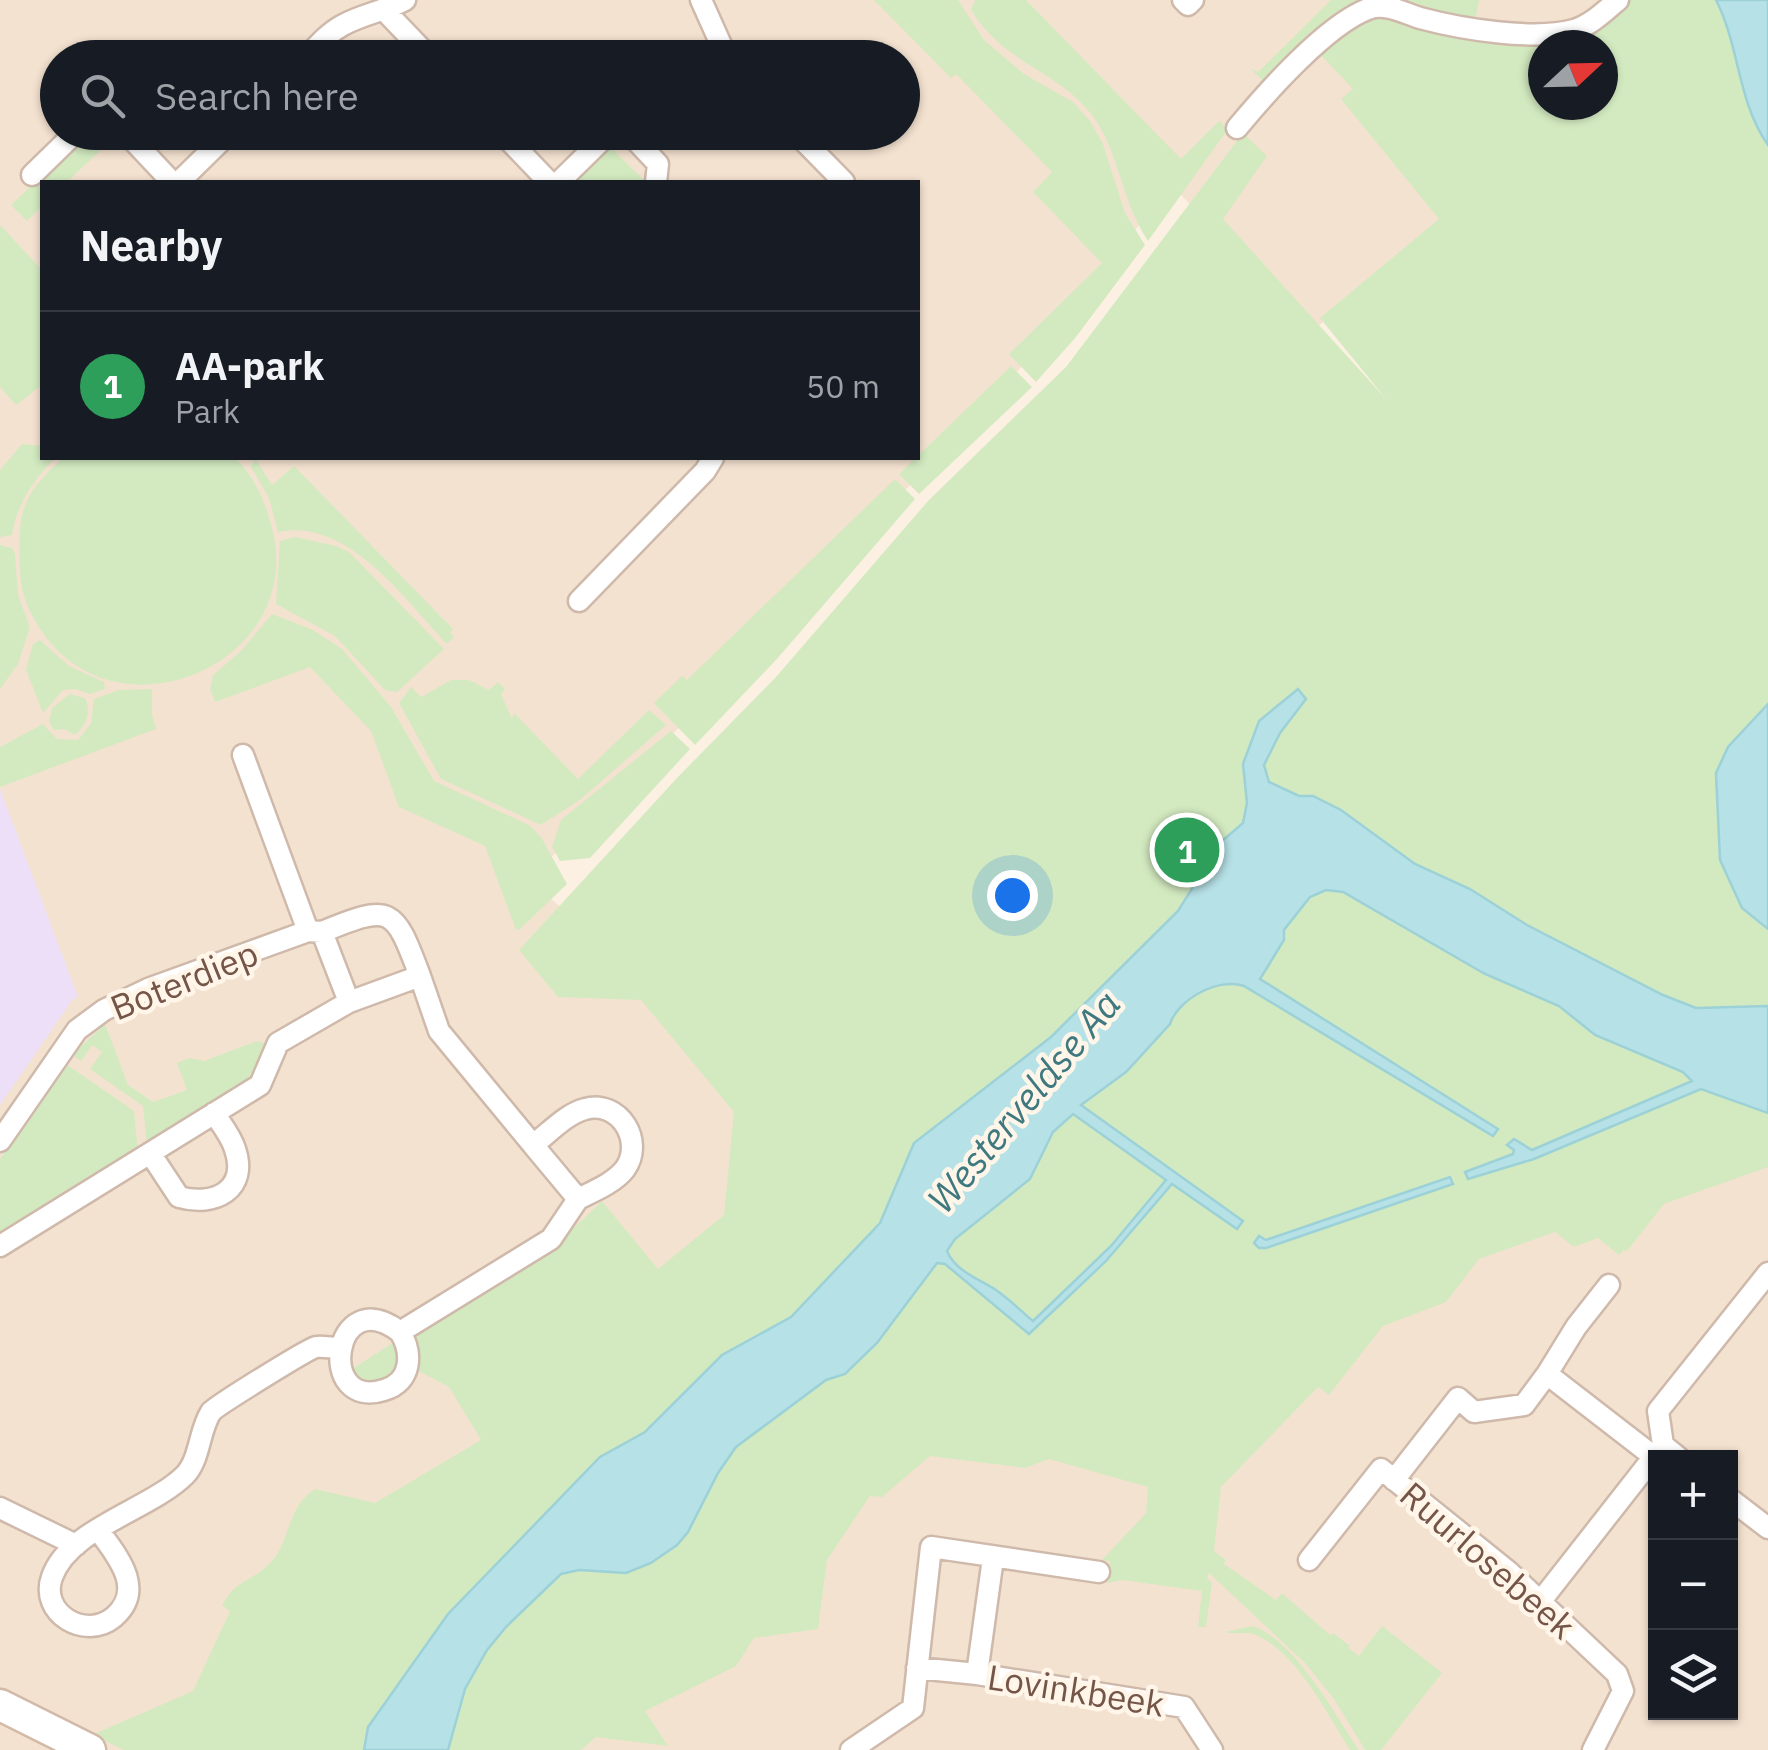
<!DOCTYPE html>
<meta charset="utf-8">
<style>
body{margin:0;font-family:"IBM Plex Sans",sans-serif;background:#20242c;color:#f1f3f6}
.controls{position:absolute;right:30px;bottom:30px;display:grid;overflow:hidden;border-radius:0px;box-shadow:0 2px 8px #0004}
.controls button{width:90px;height:90px;display:grid;place-items:center;padding:0;border:0;border-bottom:2px solid #363941;background:#171b24;color:#f1f3f6;font:50px sans-serif}
.compass{position:absolute;left:1528px;top:30px;width:90px;height:90px;border-radius:50%;background:#171b24;box-shadow:0 2px 8px #0004;rotate:68deg}
.you{position:absolute;left:1012px;top:895px;width:35px;height:35px;margin:-25px;border:8px solid #fff;border-radius:50%;background:#1a73e8;box-shadow:0 0 0 15px #1a73e833}
.badge{display:grid;place-items:center;width:65px;height:65px;border-radius:50%;background:#8c9099;color:#fff;font-size:32px;font-weight:700}
.pin{position:absolute;translate:-50% -50%;border:5px solid #fff;box-shadow:0 2px 10px #0006}
.list{margin:0;padding:0;list-style:none}
h2{display:flex;justify-content:space-between;align-items:center;height:130px;margin:0;padding:0 40px;font-size:42px}
h2 small{font-size:32px;font-weight:400;color:#9ea1a6}
.list li{display:grid;grid-template-columns:65px 1fr auto;gap:30px;align-items:center;box-sizing:border-box;height:150px;padding:0 40px;border-top:2px solid #363941}
.list b{display:block;font-size:38px;white-space:nowrap}
.list p{margin:0;font-size:32px;white-space:nowrap;color:#9ea1a6}
.list em{font-size:32px;font-style:normal;color:#9ea1a6}
.icon{flex:none;width:55px;height:55px;fill:none;stroke:currentColor;stroke-width:2;stroke-linecap:round;stroke-linejoin:round}
.map{position:relative;flex:none;width:1768px;height:1750px;overflow:hidden}
.search{position:absolute;background:#171b24;box-shadow:0 2px 8px #0004;left:40px;top:40px;width:880px;height:110px;display:flex;align-items:center;gap:25px;box-sizing:border-box;padding:0 35px;border-radius:55px;color:#9ea1a6;font-size:38px}
.panel{position:absolute;background:#171b24;box-shadow:0 2px 8px #0004;left:40px;top:180px;width:880px;height:280px;border-radius:0px}
.map>svg:first-child{display:block}
</style>
<div class="map">
<svg width="1768" height="1750" viewBox="0 0 1768 1750">
<rect width="100%" height="100%" fill="#fcf0e2"/>
<!-- residential -->
<path fill="#f4e2d0" fill-rule="evenodd" d="M0,0H1695L1603,45H1543L1462,213L1309,333L1170,183L1078,307L728,678L529,880L734,1055L741,1224L503,1430L164,1750H0ZM58,58H902V132H58ZM42,182H918V458H42Z
M1768,1102V1750H560L924,1437L1412,1258ZM1656,1458H1730V1712H1656Z"/>
<!-- education -->
<path fill="#eddff8" d="M0,789L78,997L73,999L0,1105Z"/>
<!-- green -->
<path fill="#d3eac0" fill-rule="evenodd" d="M874,0H958L984,40L1024,74L1073,102L1090,121L1103,144L1125,213L1145,245L1076,337L1036,382L1009,354L1102,263L1033,192L1052,172L956,74L951,78Z
M975,0H1026L1181,159L1219,121L1228,129L1148,241C1119,197 1119,145 1087,109C1052,69 1002,61 971,10Z
M1331,0H1368L1269,82H1264L1250,68L1258,72Z
M1391,0H1479L1476,17L1472,20L1448,17Z
M1630,0H1756L1768,31V1167L1664,1204L1627,1251L1624,1250L1619,1255L1598,1238L1574,1247L1555,1232L1479,1259L1446,1302L1383,1326L1329,1395L1318,1387L1221,1487L1214,1551L1226,1560L1224,1564L1276,1600L1282,1593L1330,1635L1333,1633L1350,1646L1348,1648L1359,1656L1382,1626L1442,1673L1381,1750H1365L1334,1699L1305,1663L1209,1573L1207,1578L1212,1583L1206,1627H1198L1202,1591L1122,1580L1108,1583L1110,1561L1102,1560L1146,1513L1148,1487L1049,1459L1025,1468L930,1456L882,1497L870,1496L827,1560L818,1629L754,1638L736,1666L645,1711L668,1746L596,1737L581,1750H124L92,1735L193,1691L230,1611L222,1606C235,1579 250,1583 269,1564C291,1544 285,1508 315,1489L375,1503L481,1440L449,1387L417,1370L419,1347L413,1331L561,1240L602,1201L658,1269L724,1215L734,1112L641,1000L558,997L519,950L677,778L776,677L928,501L1066,367L1243,133L1267,156L1223,219L1386,399L1320,318L1439,219L1341,99L1353,89L1319,53L1375,14L1476,36L1611,17ZM1543,45H1603V105H1543Z
M86,133H100L109,142L67,182H42V206L27,221L11,205Z
M606,143L646,182H566Z
M0,225L42,270V385L16,405L0,387Z
M1011,366L1032,387L919,494L899,474Z
M22,444L42,446V458L54,459C32,482 17,504 12,535L0,537V470Z
M63,458H235C256,478 266,504 273,532C303,662 123,741 45,636C31,616 21,597 20,573C18,516 18,498 63,458Z
M255,458L272,485L294,466L453,629L450,633L454,637L447,644C405,600 348,517 278,532L269,498L251,467Z
M895,479L915,499L776,660L695,745L654,703L682,676L687,680Z
M295,537L336,546L349,552L444,649L397,692L385,690L335,636L276,604L280,541Z
M0,545L12,548L15,554L18,595L30,627L18,664L0,689Z
M272,614L313,630L342,649L391,707L434,781L529,825L541,837L567,884L520,929L516,930L485,846L399,807L371,731L310,667L215,702L210,689L213,675L240,652Z
M40,640L69,666L104,682L105,689L90,694L76,689L63,690L43,713L26,670L33,644Z
M451,680H469L489,690L498,682L505,689L501,694L512,719L514,713L578,779L649,710L666,725L581,799L541,825L441,779L399,703L411,687L421,697Z
M152,689V714L156,729L0,787V747L43,724L57,739L78,740L91,723L94,699L119,690Z
M70,694L85,698C92,711 86,726 75,735L64,729L54,730L49,722L52,708Z
M671,731L690,749L590,858L560,861L552,847L561,820Z
M105,1024L128,1085L153,1102L187,1090L177,1063L190,1058L204,1061L257,1041L269,1045L253,1081L147,1146L143,1106L90,1069L102,1052L92,1045L81,1061L72,1055Z
M66,1064L134,1111L138,1152L0,1237V1159Z
M399,1339L398,1375L370,1386L349,1371Z
M1252,1626C1294,1638 1335,1715 1359,1750H1350C1327,1714 1298,1654 1256,1635C1247,1631 1236,1635 1225,1632Z"/>
<!-- water -->
<path fill="#b6e1e6" stroke="#9cd1d7" stroke-width="2.5" fill-rule="evenodd" d="M1716,0H1768V145C1737,101 1740,47 1716,0Z
M1298,689L1306,699L1280,733L1264,765L1269,782L1299,796H1313L1341,810L1415,864L1470,889L1527,925L1663,995L1696,1008L1768,1006V1113L1701,1089L1534,1159L1468,1179L1465,1172L1513,1154L1514,1150L1507,1145L1514,1139L1532,1150L1692,1081L1683,1072L1595,1035L1559,1006L1485,974L1343,892L1326,890L1310,897L1284,930V940L1260,979L1498,1129L1493,1136L1244,986C1219,977 1178,999 1170,1024L1126,1072L1081,1105L1243,1221L1237,1229L1172,1184L1106,1261L1029,1334L945,1264L937,1263L877,1343L845,1374L826,1380L736,1447L718,1473L688,1532L677,1545L651,1563L626,1573L579,1570L561,1574L506,1627L487,1650L465,1689L448,1750H364L368,1727L448,1614L600,1457L645,1432L722,1355L791,1317L880,1223L914,1143L1051,1037L1178,911L1222,841L1243,823L1247,803L1243,764L1259,721ZM1073,1114L1166,1180L1111,1246L1033,1321C1021,1311 1009,1299 996,1290C979,1279 955,1271 947,1251L955,1239L1030,1179L1053,1132Z
M1768,704V929L1742,908L1720,860L1716,773L1728,747Z
M1450,1177L1453,1184L1266,1248H1259L1254,1243L1259,1236L1266,1240Z"/>
<g fill="none" stroke-linecap="round" stroke-linejoin="round">
<!-- street casing -->
<g stroke="#cfb9ab" stroke-width="25">
<path id="street" d="M701,0L727,58
M1183,0L1188,5L1193,0
M385,11L430,58
M306,58C317,46 328,33 343,25C363,14 385,11 405,0
M1237,128C1266,93 1326,25 1368,9C1385,2 1404,13 1420,18C1461,29 1533,41 1574,30C1591,25 1605,11 1618,0
M125,132L172,182
M501,132L549,182
M628,132L658,164L656,182
M795,132L844,182
M32,175L76,132
M179,182L230,132
M559,182L610,132
M579,601L705,471L713,458
M243,755L308,931
M420,976L439,1031L533,1145C549,1133 566,1114 585,1109C619,1099 645,1141 625,1169C614,1183 594,1191 578,1199L533,1145
M0,1141L77,1030L104,1010L148,989L308,931L322,932
M150,1153L179,1197C214,1207 249,1190 235,1149C231,1136 221,1124 214,1113
M0,1246L260,1085L278,1043L349,1002L420,976C394,907 392,903 322,932L349,1002
M1609,1285L1576,1327L1547,1374L1653,1456
M400,1332C332,1280 316,1412 384,1390C412,1382 413,1353 400,1332L551,1239L578,1199
M1663,1445L1679,1458
M1394,1480L1458,1398L1474,1412L1524,1405L1547,1374
M1730,1499L1768,1528
M0,1508L76,1545
M99,1531C117,1556 146,1589 114,1617C85,1641 39,1613 52,1577C69,1528 150,1510 185,1475C200,1460 199,1430 211,1412C216,1406 306,1350 316,1347C322,1346 332,1348 339,1348
M1309,1560L1381,1469L1509,1572L1617,1674L1623,1691L1593,1750
M1540,1602L1663,1445L1658,1411L1768,1273
M917,1668L977,1674L1184,1707L1212,1750
M977,1674L993,1558
M851,1750L913,1708L931,1547L1099,1572"/>
</g>
<!-- secondary casing -->
<g stroke="#d2b9a8" stroke-width="35">
<path id="secondary" d="M0,1705L90,1750"/>
</g>
<!-- street -->
<use href="#street" stroke="#fff" stroke-width="20"/>
<!-- secondary -->
<use href="#secondary" stroke="#fff" stroke-width="30"/>
</g>
<g text-anchor="middle" dominant-baseline="central" stroke-width="9" stroke-linejoin="round" paint-order="stroke">
<!-- street labels -->
<g font-size="35" fill="#745548" stroke="#fff5e8">
<text transform="translate(184 980) rotate(-22)">Boterdiep</text>
<text transform="translate(1488 1560) rotate(41)">Ruurlosebeek</text>
<text transform="translate(1076 1690) rotate(9)">Lovinkbeek</text>
</g>
<!-- water labels -->
<g font-size="38" font-style="italic" fill="#3f7980" stroke="#fff5e8">
<text transform="translate(1023 1101) rotate(-50)">Westerveldse Aa</text>
</g>
</g>
</svg>
<div class="controls">
<button>+</button>
<button>−</button>
<button><svg class="icon" aria-label="layers" viewBox="0 0 24 24"><path d="M12 4l9 5-9 5-9-5zM3 14l9 5 9-5"/></svg></button>
</div>
<svg class="compass" viewBox="-18 -18 36 36"><path d="M0-13l5 13h-10z" fill="#e53935"/><path d="M0 13l5-13h-10z" fill="#9ea1a6"/></svg>
<div class="you"></div>
<div class="pin badge" style="left:1187px;top:850px;background:#2e9e5b">1</div>
<div class="search"><svg class="icon" aria-label="search" viewBox="0 0 24 24"><circle cx="10" cy="10" r="6"/><path d="M15 15l6 6"/></svg>Search here</div>
<section class="panel">
<h2>Nearby<small></small></h2>
<ul class="list">
<li><span class="badge" style="background:#2e9e5b">1</span><div><b>AA-park</b><p>Park</p></div><em>50 m</em></li>
</ul>
</section>
</div>
